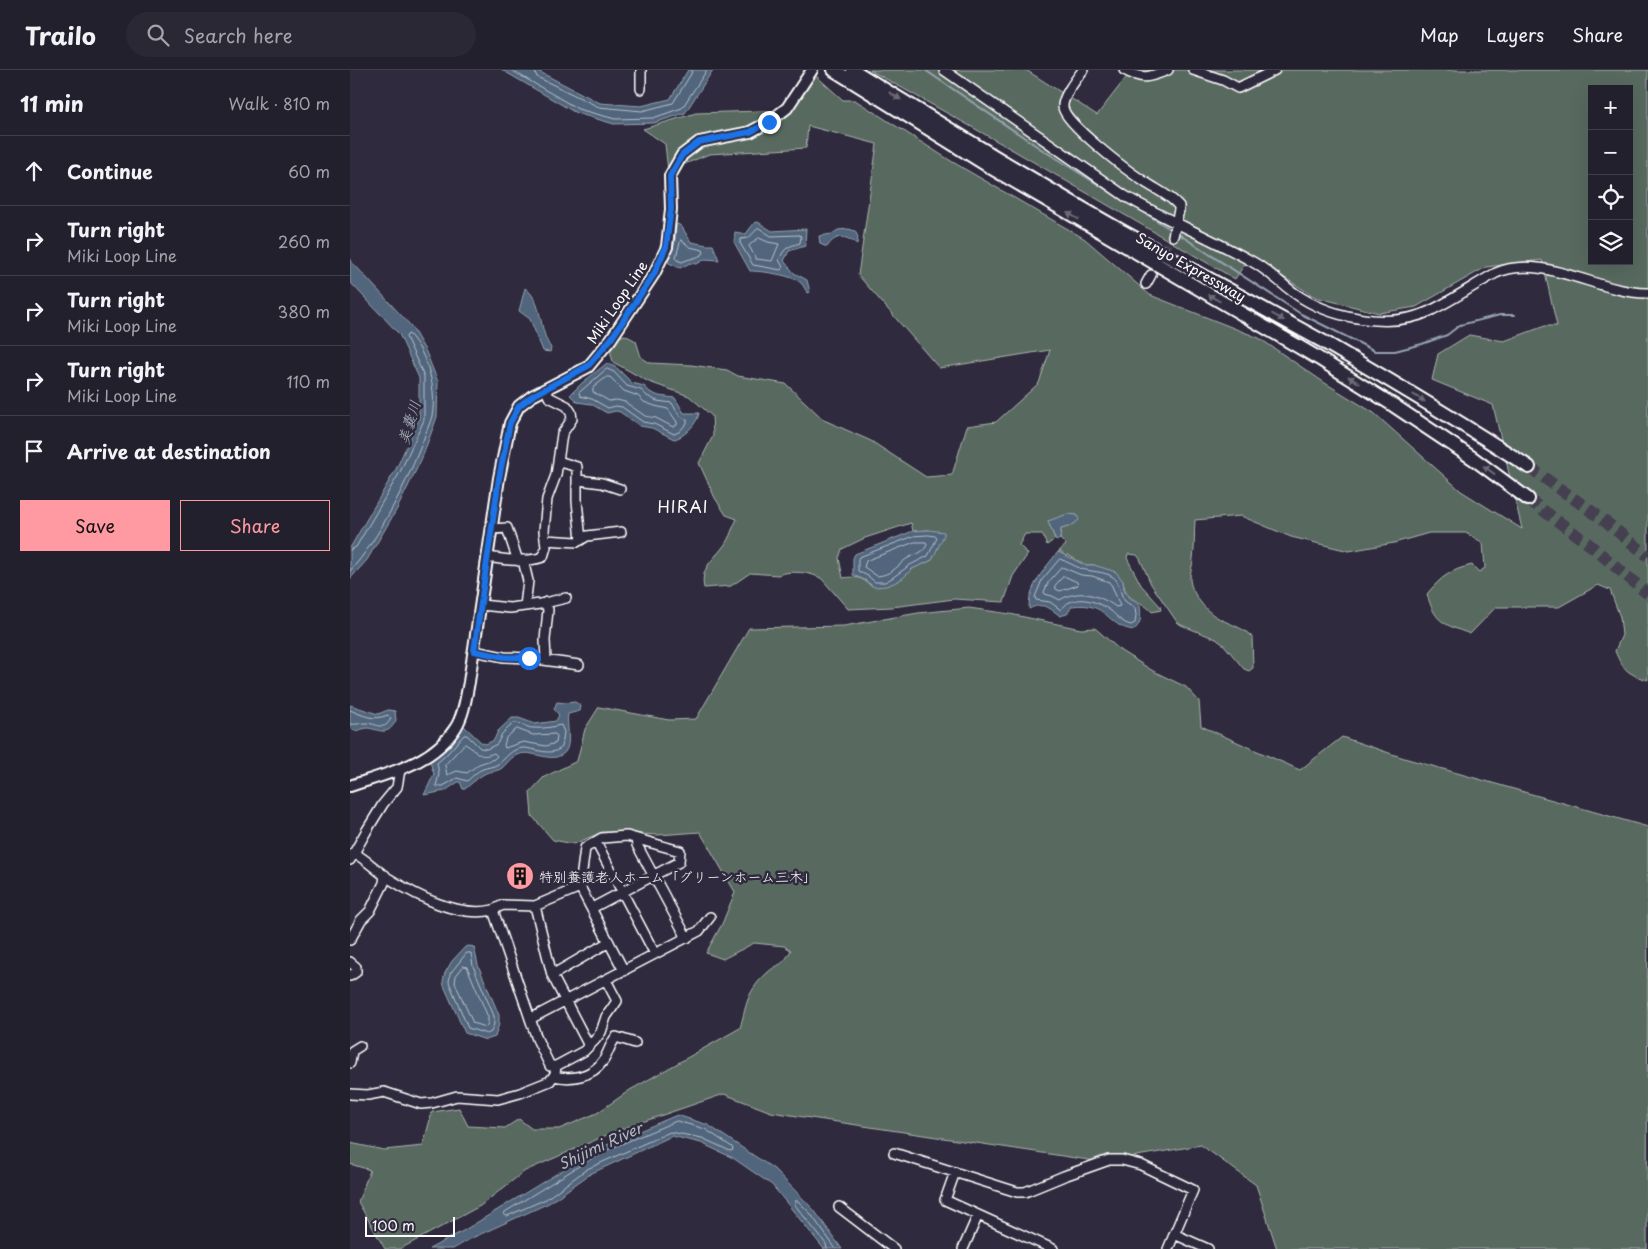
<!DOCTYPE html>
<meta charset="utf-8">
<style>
body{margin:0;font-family:"Playpen Sans","Klee One",sans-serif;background:#2b2836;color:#f1f3f6}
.controls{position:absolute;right:15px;top:15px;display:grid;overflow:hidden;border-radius:0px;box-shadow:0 5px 20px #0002}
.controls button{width:45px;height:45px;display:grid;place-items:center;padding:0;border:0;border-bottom:1px solid #403e4a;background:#23202e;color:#f1f3f6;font:25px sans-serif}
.scale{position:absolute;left:15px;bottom:12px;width:90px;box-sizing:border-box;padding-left:5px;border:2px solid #fff;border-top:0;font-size:14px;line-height:18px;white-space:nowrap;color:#fff;-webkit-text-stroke:4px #2f2a3d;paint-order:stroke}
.stop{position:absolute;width:15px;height:15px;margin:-11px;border:4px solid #1a73e8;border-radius:50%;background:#fff}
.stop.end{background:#1a73e8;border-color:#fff;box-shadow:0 1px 5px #0008}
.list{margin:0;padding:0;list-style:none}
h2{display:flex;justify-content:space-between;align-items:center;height:65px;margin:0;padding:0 20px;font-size:21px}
h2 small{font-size:16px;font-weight:400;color:#a3a3aa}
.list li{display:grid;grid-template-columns:32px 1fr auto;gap:15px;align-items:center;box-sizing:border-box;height:70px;padding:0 20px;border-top:1px solid #403e4a}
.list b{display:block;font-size:19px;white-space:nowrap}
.list p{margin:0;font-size:16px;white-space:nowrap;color:#a3a3aa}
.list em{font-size:16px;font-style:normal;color:#a3a3aa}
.actions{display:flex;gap:10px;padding:15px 20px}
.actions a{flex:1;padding:11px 0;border:1px solid #ff9aa2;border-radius:0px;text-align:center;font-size:18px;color:#ff9aa2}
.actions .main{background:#ff9aa2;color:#111}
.icon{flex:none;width:28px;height:28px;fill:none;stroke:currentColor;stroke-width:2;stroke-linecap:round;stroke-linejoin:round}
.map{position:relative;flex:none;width:1298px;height:1179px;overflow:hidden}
header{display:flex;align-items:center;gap:30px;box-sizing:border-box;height:70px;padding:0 25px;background:#23202e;border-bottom:1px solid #403e4a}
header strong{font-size:24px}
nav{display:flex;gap:28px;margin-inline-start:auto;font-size:18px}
.search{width:350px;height:45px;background:#2b2836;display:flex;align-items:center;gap:12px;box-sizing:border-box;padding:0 18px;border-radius:28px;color:#a3a3aa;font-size:19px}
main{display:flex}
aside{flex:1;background:#23202e}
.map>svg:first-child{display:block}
</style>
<header>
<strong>Trailo</strong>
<div class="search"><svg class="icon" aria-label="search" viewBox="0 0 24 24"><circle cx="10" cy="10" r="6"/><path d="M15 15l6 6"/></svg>Search here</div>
<nav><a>Map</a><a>Layers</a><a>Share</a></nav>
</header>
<main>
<aside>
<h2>11 min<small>Walk · 810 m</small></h2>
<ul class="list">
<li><svg class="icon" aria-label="ahead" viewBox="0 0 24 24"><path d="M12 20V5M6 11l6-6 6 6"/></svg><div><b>Continue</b></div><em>60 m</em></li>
<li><svg class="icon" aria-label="right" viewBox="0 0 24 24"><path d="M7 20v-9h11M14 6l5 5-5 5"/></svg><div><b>Turn right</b><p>Miki Loop Line</p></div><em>260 m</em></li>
<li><svg class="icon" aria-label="right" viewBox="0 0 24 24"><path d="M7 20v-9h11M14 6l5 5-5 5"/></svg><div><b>Turn right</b><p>Miki Loop Line</p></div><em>380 m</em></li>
<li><svg class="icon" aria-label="right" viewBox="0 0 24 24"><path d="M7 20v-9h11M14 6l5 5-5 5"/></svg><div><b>Turn right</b><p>Miki Loop Line</p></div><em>110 m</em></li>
<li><svg class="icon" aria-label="arrive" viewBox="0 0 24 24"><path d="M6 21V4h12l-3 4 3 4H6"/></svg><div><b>Arrive at destination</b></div></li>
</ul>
<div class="actions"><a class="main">Save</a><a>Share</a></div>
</aside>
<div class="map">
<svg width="1298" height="1179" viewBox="0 0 1298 1179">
<rect width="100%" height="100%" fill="#2f2a3d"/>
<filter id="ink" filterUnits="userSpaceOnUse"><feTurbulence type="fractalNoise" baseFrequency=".02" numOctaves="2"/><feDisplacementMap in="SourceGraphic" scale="10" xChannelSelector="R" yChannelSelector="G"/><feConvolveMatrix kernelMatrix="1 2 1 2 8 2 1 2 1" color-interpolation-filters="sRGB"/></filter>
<g filter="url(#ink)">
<!-- green -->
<path fill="#596a61" stroke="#acb4b0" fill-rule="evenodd" d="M520,0H676L747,45L782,0H1298V610C1279,605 1272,599 1265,581L1272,565L1270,547L1260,520L1248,515L1209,537H1146L1120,564C1094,554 1085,553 1077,524C1091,507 1100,500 1122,495L1129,502L1135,498L1133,473L1116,463H1079L1044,473L999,481L941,467L891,446L845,450C844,463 845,476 843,489C843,495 840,502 840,508C840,521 854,539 865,546C877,554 892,556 902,567L903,598L899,601L894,599L874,575L866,569L831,555L827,552L801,514L790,489L787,485L778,484L777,488L791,515L810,536L811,540L802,542C790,528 776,534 773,511L744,495H735L718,485L714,486L712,482H708L716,475L710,469L711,459L721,456L727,445C716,444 708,449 698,451L705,469L697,475L692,464H675L669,475L678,484L663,506L654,532L604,529L542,537L498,539L472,509C462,502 439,500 428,505L400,503L381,516L354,518C349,496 367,488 377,471C381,464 383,456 387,449L376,445L365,428L349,393L363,366L362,346L339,326L299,312L263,292L260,280L268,267L275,265L286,271L291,287L300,293L341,295L377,300L388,306L436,314L474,350L521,371L576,407L602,405L617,356L646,352L689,313L700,280L589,298L508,205L527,74L458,56L456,78L359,84L318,101L315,74L293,59L346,43L442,40L465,5L493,30H505L601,91L735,169L800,225L909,268L975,313L1024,343L1111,421L1172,459L1143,335L1082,310L1088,284L1119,265L1154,271L1195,256H1207L1192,190L1136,197L1066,237L1029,243L965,227L900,186L885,209L661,79ZM1242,19H1279V191H1242ZM561,453L563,461L579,460L582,490L562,499L559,503L521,516C512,507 505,506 493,508L489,488L492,479L515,468Z
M619,538L660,544L731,559L745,558L771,581L803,601L836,617L849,631L851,656L950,700L992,667L1054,688L1298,757L1297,1179H927L906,1115L851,1075L752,1092L421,1042L374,1024L266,1061L175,1101L130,1136L50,1179H35L8,1132L20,1100L0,1094V1073L34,1080L73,1076L82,1042L109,1038L118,1056L155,1058L169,1049L182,1059H209L247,1043L280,1020L390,958C397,933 397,921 417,903C429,892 432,898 441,880L434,876L404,873L373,889L356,883L372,854L385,822L350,762L308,765L252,762L224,774L203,770L182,746L180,722L194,707L227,691L235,659L249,637L319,650L346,649L399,558L494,556L568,543Z"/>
<!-- water -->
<path fill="#51657c" stroke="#97a3b0" d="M152,0H186L250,33L291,36L320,29L338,0H363L335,43L304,53L264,54L226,43Z
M408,152L422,161L456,159L455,176L439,181L434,191L444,203L457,210L460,222L458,223C455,220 454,216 451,213C443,205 411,201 400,201L384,172L385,162L396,164L404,153Z
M328,154L332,157L341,172L357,175H363L369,190L355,189L347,194L340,193L330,198L319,193L318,192L325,172L326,155Z
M499,159L505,161L508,167L507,174C495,165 486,164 477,177L470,174L469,166L482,164L488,160Z
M0,188L2,192L61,256L76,282L88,312L87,347L72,388L47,439L17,490L0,509V478L46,399L69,349V308L49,264L0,212Z
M175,218C194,232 188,260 201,278L200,282L193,281L180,249L169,241Z
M257,293L267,298L282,313L294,316L300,322L309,326L325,328L334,343H349C348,353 333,368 324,369L302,358L290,356L270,342L266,341L257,343L241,334L227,332L220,325L232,313Z
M718,444L727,445L729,450L721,456L711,459L710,469L706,471L698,451Z
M579,460L594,462V465L582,490L562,499L553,508L544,513L536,516L524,517L515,510L503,505V488L505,484L563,461Z
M708,482L735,495H744L766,502L773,511L774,520L779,528L790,535C791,546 792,553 784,560C756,557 759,531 722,536L717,544L710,546C699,537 692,532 679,539C678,517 695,498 708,482Z
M207,632L216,633L225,632L231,636L230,641L218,644C216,654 222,674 215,682C203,695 184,680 170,684C161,686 158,693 152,698C147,702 139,701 134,704C127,708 121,714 115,719H113L110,712H108L95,721L74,725L84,704L80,692L92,682L114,656L132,673L136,674L144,670L148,661L162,648H169L185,654L206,651L209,645L204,639Z
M0,635L28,644L38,640L45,641L46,650C38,667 31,660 18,658C14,658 10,660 6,661L0,658Z
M119,876L124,877L128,895L149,945V954L145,967L136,970L115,963L94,916L93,911L95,903L102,891L115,877Z
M327,1045L358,1055L424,1099L464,1140L492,1179H474L422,1115L383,1088L351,1073L322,1066L240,1104L199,1133L122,1168L103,1179H79L113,1161L247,1079Z"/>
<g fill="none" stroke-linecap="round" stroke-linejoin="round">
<!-- shore -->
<path stroke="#b9c1cb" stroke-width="1" d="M161,0L228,39L265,49L303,48L332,38L357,0
M184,0L187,7L249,37L292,41L323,33L341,4L342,0
M409,158L421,166L449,165L451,166L450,173C437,177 435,177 429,190L433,197L431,200L403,195L390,173L391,169L398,168Z
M409,168L418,172L429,174L422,191L406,189L399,176Z
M331,170L340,177L353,180L354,183C347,189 340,188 332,192L327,190L326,188Z
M257,299L264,302L277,316L291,320L297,326L307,331L322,333C326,340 328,346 337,350V353L329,362L324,364L304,354L293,352L272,337L266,336L258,338L242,329L230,326L229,323Z
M257,307H260L274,321L288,326L294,332L305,336L318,339L327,352V355L323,357L306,348L295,346L275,332L267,330L259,331L243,322V318Z
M579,465L585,466L587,468L578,486L560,495L542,508L535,512H525L518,506L508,501V489L509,487L564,466Z
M565,472H576L577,475C572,485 563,484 555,490C546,498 540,505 527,506L514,497L516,491Z
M0,480L6,477L50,402L74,350V306L56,267L57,265L59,264C78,285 87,319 82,346C80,354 76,361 74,368C59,408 29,470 0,501
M710,489C718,492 724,496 732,499C741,502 754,501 763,507C771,512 769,524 775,531C778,534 782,535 785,538L786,545L785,553L781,555C772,553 768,547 761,541C750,533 734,526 720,532C716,533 714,537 711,540L700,532L686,530L685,527L692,510Z
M712,497L731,505L742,506L759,512L762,516L770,536L766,537C749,525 729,518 710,530L702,526L695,524L694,522L698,513Z
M714,506L727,512L728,515L710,521L706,519L705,516Z
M0,640C15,646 22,651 38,645L41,648C34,663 27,653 16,653C9,653 8,655 0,654
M164,653C171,652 176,658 183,658C193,659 202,657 211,655L214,662L212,677C201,687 187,679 174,678C161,678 157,688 148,694C144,697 138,697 133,699C127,701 122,707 117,711L107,708L93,716H86L89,704L87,693L96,685L114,665H117L130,678L137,679L147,674L152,664Z
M167,659L183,665L205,664L207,666L206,673L196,676L173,672L155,678L154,675L156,668Z
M115,674C128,681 128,690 144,683L147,686L144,689L129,694L117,703L107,701L97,705L95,695Z
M117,883H121L123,896L144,946V954L141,962L137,964L118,958L99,912L100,904Z
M114,896L117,897L138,947V953L136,957L123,953L105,913L106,906Z
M327,1051L355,1059L382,1077L383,1080L380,1081L352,1068L320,1062L237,1099L196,1129L157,1146L154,1145L155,1142L250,1083Z
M477,1179L476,1174L445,1135V1131H448L460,1143L486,1179"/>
<!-- stream -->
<path stroke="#97a3b0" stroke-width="2" d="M575,0L691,79L765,125
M778,132L820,159
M827,163L951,244L1025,281H1045L1072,274L1097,265L1110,255L1150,245H1165"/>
<!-- minor-tunnel -->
<path stroke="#443f50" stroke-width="9" stroke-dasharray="9 4.5" stroke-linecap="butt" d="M801,205L823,166"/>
<!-- highway-tunnel -->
<path stroke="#443f50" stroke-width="12" stroke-dasharray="12 6" stroke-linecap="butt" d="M1179,397L1251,448L1298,486
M1178,429L1240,475L1298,524"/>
<!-- minor casing -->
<g stroke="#fff" stroke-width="12">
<path id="minor" d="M594,0L775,126C816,150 861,168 903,192C921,202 935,218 952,228C986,249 1043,259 1080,241C1103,230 1124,215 1146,203C1193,182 1249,224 1298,223
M733,0C727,8 712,27 713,37C714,53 779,102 795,112C805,119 819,125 827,134L829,136V140L823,166
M774,0C793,10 798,8 818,0
M843,0L873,10L888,18L925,0
M291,19V0
M796,214L801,205
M208,391L227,397V431L231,470
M229,410L252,413L270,419
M141,459L157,458L168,491
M195,470L227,472L237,466L271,462
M137,487C156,490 175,493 193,487L196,477L194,461L197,429L206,405L212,364L222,349L221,342L217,336L199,327L196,319
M173,490L178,511L175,536
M196,532L198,540L195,570L196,590
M131,535L160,538L190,534L216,528
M124,581L154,587L179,588L229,595
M286,769L287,775L337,868
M246,772L305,884
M4,783C17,790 26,800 38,808C67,826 108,848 143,840
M0,790L17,760L33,734L47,717L50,700
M230,817L274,901
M185,836L202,905L239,976
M242,838L329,792L330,781L277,766L252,768L235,778L230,817L185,836L153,835L143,840L187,969L200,996H206L234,981L245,970L251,962L256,947L267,931L256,910
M0,870L11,850L20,841L34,813L35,805
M0,892L6,897V902L0,906
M202,905L259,872
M180,949L349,861L360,847
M0,993L2,981L10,976
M204,1006C221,1010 242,1007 253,991C258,984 260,974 266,967L285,973
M0,1024L18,1025L34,1022L71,1034L82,1033L107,1026L148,1029L170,1023L200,1011L205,1004L206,996
M544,1083L667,1122H675L714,1106L759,1090H772L791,1095L843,1120L818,1179
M605,1102L595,1130L703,1179
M489,1137L544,1179
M824,1164L858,1179
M613,1179L628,1145"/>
</g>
<!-- major casing -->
<g stroke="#fff" stroke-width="14">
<path id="major" d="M0,716C39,703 83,694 106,657C114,644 116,627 119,612L149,408L160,353L169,336L182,326L238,297L261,269L304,204L317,177L321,139L320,106L332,85L349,72L400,62L419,52L437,38L462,0"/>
</g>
<!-- highway casing -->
<g stroke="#fff" stroke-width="16">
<path id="highway" d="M484,0L640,97L968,288L1043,335L1124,389L1178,429
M503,0C592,55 680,109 770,160C838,198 906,234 974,272C1043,312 1112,353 1179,397"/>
</g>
<!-- minor -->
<use href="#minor" stroke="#2f2a3d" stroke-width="9"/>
<!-- major -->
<use href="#major" stroke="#2f2a3d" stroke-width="10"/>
<!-- highway -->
<use href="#highway" stroke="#2f2a3d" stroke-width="12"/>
</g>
<!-- one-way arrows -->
<defs><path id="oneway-solid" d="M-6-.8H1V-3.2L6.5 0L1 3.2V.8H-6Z" transform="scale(1.25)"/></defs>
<g fill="#6d6a77">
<use href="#oneway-solid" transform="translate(545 26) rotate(32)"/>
<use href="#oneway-solid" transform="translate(723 146) rotate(-150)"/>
<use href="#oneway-solid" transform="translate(864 228) rotate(-150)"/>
<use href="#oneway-solid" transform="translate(928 247) rotate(29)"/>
<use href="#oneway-solid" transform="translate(1004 310) rotate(-148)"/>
<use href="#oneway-solid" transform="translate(1069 328) rotate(31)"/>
<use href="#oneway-solid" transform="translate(1139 400) rotate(-144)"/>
</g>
</g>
<g fill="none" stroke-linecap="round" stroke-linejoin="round" filter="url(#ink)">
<!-- route -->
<path stroke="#1a73e8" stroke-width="6" d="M179,588L154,587L124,581L149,408L160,353L169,336L182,326L238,296L261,269L304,204L316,177L321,139L320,106L332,85L349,72L400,62L419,52"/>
</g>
<!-- icons -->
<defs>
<g id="building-disc" transform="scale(1.4375)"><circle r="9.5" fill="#ff9aa2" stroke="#2f2a3d"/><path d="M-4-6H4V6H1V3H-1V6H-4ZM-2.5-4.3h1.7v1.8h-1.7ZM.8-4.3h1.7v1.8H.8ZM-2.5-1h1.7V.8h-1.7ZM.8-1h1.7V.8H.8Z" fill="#111"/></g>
</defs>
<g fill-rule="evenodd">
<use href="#building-disc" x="170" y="806"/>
</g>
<g text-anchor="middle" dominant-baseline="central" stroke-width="5" stroke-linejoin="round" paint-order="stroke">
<!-- street labels -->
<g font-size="14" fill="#fff" stroke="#2f2a3d">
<text transform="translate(841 197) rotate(30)">Sanyo Expressway</text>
<text transform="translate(267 232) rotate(-56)">Miki Loop Line</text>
</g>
<!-- poi labels -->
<g font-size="14" fill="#fff" stroke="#2f2a3d" text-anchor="start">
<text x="189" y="806">特別養護老人ホーム「グリーンホーム三木」</text>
</g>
<!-- water labels -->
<g font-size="15" font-style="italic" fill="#b1bac4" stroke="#2f2a3d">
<text transform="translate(58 352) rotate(-73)">美嚢川</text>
<text transform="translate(250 1075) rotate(-25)">Shijimi River</text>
</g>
<!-- quarter labels -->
<g font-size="16" letter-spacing="1" fill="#fff" stroke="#2f2a3d">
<text x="333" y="436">HIRAI</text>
</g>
</g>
</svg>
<div class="controls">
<button>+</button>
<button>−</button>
<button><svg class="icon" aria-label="locate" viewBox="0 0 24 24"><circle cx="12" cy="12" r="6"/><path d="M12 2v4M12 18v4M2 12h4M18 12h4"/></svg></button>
<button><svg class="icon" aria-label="layers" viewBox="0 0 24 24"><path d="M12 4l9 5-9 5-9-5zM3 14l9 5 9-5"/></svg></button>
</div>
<div class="scale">100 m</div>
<div class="stop" style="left:179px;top:588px"></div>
<div class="stop end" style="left:419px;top:52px"></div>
</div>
</main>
